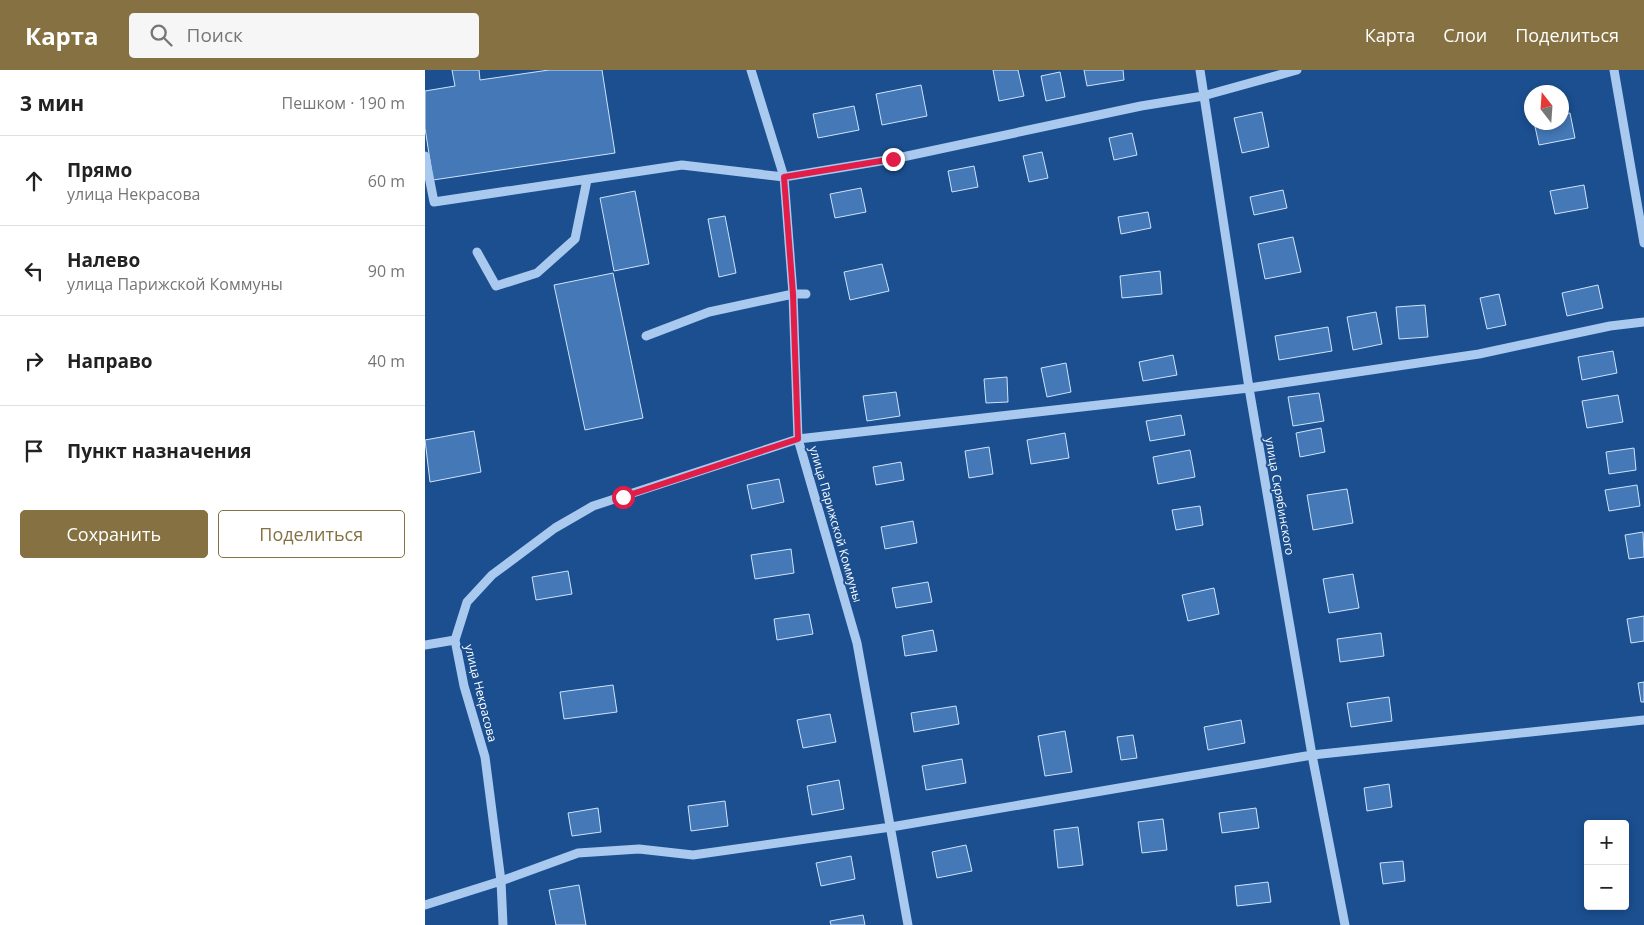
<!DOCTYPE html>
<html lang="ru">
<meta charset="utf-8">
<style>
body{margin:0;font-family:"Open Sans",sans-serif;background:#f6f6f6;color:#222}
.controls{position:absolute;right:15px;bottom:15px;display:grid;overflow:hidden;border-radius:5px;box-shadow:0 2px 8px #0003}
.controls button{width:45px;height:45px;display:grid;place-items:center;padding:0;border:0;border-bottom:1px solid #e0e0e0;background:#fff;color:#222;font:25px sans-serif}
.compass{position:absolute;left:1099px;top:15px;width:45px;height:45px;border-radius:50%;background:#fff;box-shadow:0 2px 8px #0003;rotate:343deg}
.stop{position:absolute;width:15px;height:15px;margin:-11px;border:4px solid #e11d48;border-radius:50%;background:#fff}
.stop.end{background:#e11d48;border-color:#fff;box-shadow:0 1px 5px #0008}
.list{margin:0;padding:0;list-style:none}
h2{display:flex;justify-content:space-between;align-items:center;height:65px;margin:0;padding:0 20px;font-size:21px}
h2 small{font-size:16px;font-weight:400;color:#767676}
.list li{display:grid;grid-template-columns:32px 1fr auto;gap:15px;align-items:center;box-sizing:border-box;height:90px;padding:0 20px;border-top:1px solid #e0e0e0}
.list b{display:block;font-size:19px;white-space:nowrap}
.list p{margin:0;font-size:16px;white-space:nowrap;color:#767676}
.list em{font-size:16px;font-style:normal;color:#767676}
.actions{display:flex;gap:10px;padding:15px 20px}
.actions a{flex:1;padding:11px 0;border:1px solid #857141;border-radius:5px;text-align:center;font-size:18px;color:#857141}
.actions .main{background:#857141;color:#fff}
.icon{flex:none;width:28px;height:28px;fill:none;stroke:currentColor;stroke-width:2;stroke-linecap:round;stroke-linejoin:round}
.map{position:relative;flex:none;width:1219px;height:855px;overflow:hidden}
header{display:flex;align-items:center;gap:30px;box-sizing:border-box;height:70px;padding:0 25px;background:#857141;color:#fff}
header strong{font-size:24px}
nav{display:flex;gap:28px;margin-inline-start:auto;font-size:18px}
.search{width:350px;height:45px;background:#f6f6f6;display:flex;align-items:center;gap:12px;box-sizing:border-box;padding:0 18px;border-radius:5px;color:#767676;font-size:19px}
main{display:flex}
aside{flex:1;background:#fff}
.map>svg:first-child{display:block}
</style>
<header>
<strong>Карта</strong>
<div class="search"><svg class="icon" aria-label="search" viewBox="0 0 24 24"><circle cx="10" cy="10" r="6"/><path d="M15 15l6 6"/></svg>Поиск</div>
<nav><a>Карта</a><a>Слои</a><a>Поделиться</a></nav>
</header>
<main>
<aside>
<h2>3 мин<small>Пешком · 190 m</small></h2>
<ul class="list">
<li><svg class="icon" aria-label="ahead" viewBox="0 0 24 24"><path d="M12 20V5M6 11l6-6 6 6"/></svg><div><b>Прямо</b><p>улица Некрасова</p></div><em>60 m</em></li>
<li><svg class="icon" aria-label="left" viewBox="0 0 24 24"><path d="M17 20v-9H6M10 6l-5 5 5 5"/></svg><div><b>Налево</b><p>улица Парижской Коммуны</p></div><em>90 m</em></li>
<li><svg class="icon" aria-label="right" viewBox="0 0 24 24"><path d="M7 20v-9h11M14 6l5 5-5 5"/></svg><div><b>Направо</b></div><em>40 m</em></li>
<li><svg class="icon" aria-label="arrive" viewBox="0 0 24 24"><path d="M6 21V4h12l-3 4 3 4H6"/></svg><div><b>Пункт назначения</b></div></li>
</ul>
<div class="actions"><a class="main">Сохранить</a><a>Поделиться</a></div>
</aside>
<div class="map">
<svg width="1219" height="855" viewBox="0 0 1219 855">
<rect width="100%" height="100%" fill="#1b4f8f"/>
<!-- building -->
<path fill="#4478b7" stroke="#cfe3fa" d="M27,0H54L55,10L124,0H177L190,83L8,110L0,58V21L30,16Z
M568,0H593L599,26L574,31Z
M659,0H698L699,10L662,16Z
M635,2L640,27L621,31L616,6Z
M496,15L502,46L457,55L451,24Z
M429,36L434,60L393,68L388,44Z
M837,42L844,77L817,83L809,48Z
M1145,43L1150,68L1114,75L1109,52H1136V44Z
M707,63L712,85L689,90L684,68Z
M617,82L623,108L604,112L598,86Z
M549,96L553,117L527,122L523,101Z
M1159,115L1163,138L1130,144L1125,121Z
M436,118L441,142L410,148L405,124Z
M858,120L862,138L829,145L825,127Z
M210,121L224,194L189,201L175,128Z
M723,142L726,158L696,164L693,147Z
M300,146L311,203L294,207L283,149Z
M868,167L876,202L840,209L833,174Z
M457,194L464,221L425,230L419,202Z
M735,201L737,224L697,228L695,206Z
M188,203L218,348L160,360L129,215Z
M1173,215L1178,238L1142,246L1137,223Z
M1074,224L1081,255L1062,259L1055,228Z
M1000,235L1003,267L974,269L971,237Z
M951,242L957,274L928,280L922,247Z
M903,257L907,281L854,290L850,266Z
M1188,281L1192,303L1157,310L1153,287Z
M748,285L752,305L718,311L714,292Z
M641,293L646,322L622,327L616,298Z
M582,307L583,332L561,333L559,309Z
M471,322L475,346L442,351L438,326Z
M894,323L899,351L868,356L863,327Z
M1193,325L1198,352L1162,358L1157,331Z
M756,345L760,365L725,371L721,351Z
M896,358L900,382L875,387L871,363Z
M49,361L56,402L5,412L0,370Z
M640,363L644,388L606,394L602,370Z
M564,377L568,404L544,408L540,381Z
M1209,378L1211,400L1184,404L1181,382Z
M765,380L770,407L733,414L728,387Z
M476,392L479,410L451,415L448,397Z
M354,409L359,432L327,439L322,415Z
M1212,415L1215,436L1184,441L1180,420Z
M922,419L928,453L888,460L882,425Z
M775,436L778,455L751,460L747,440Z
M488,451L492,473L460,479L456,457Z
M1218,462L1219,487L1204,489L1200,465Z
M366,479L369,503L330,509L326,485Z
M143,501L147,524L111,530L107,507Z
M928,504L934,538L904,543L898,509Z
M503,512L507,532L471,538L467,518Z
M789,518L794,544L763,551L757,525Z
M384,544L388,564L352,570L349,549Z
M1219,546V571L1206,573L1202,549Z
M508,560L512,581L480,586L477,566Z
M956,563L959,586L915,592L912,569Z
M1219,612V632H1216L1213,613Z
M188,615L192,642L139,649L135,622Z
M964,627L967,651L926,657L922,633Z
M531,636L534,654L489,662L486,643Z
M405,644L411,672L378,678L372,650Z
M816,650L820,673L783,680L779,657Z
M640,661L647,702L620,706L613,666Z
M708,665L712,688L696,690L692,667Z
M537,689L541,713L501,720L497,696Z
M414,710L419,739L387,745L382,716Z
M964,714L967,737L942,741L939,718Z
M300,731L303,756L266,761L263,736Z
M173,738L176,762L147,766L143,743Z
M831,738L834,758L797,763L794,743Z
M738,749L742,780L717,783L713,752Z
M653,757L658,795L633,798L629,760Z
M541,775L547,801L512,808L507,782Z
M426,786L430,809L396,816L391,793Z
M978,791L980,811L958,814L955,793Z
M843,812L846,832L812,836L810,816Z
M154,815L161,855H131L124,820Z
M438,845L440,855H406L405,851Z"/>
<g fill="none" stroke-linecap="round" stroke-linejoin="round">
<!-- minor -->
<path stroke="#a9c9ee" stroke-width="9" d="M326,0L359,107L368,224L373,369L432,573L483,855
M775,0L824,318L887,685L920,855
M1189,0L1219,173
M0,86L9,132L257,95L359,107L468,89L716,36L778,26L872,0
M52,182L71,216L112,203L150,169L162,110
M221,266L284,242L368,224H381
M0,575L30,570
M0,835L76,811L153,783L214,779L268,785L466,757L887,685L1219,650
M78,855L76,811L60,687L39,616L30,570L42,532L67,505L130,458L168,436L373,369L824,318L1054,284L1185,256L1219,252"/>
</g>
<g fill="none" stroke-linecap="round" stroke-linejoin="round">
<!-- route -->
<path stroke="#e11d48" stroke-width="6" d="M198,427L373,369L368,224L359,107L468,89"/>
</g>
<g text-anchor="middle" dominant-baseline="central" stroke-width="4" stroke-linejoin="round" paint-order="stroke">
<!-- street labels -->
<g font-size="12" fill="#fff" stroke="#1b4f8f">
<text transform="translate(855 426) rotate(80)">улица Скрябинского</text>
<text transform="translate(411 454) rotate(74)">улица Парижской Коммуны</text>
<text transform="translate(56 623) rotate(76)">улица Некрасова</text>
</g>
</g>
</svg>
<div class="controls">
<button>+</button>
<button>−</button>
</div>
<svg class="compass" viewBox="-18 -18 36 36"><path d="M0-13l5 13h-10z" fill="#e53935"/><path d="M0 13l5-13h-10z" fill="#767676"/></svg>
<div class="stop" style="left:198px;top:427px"></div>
<div class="stop end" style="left:468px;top:89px"></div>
</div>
</main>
